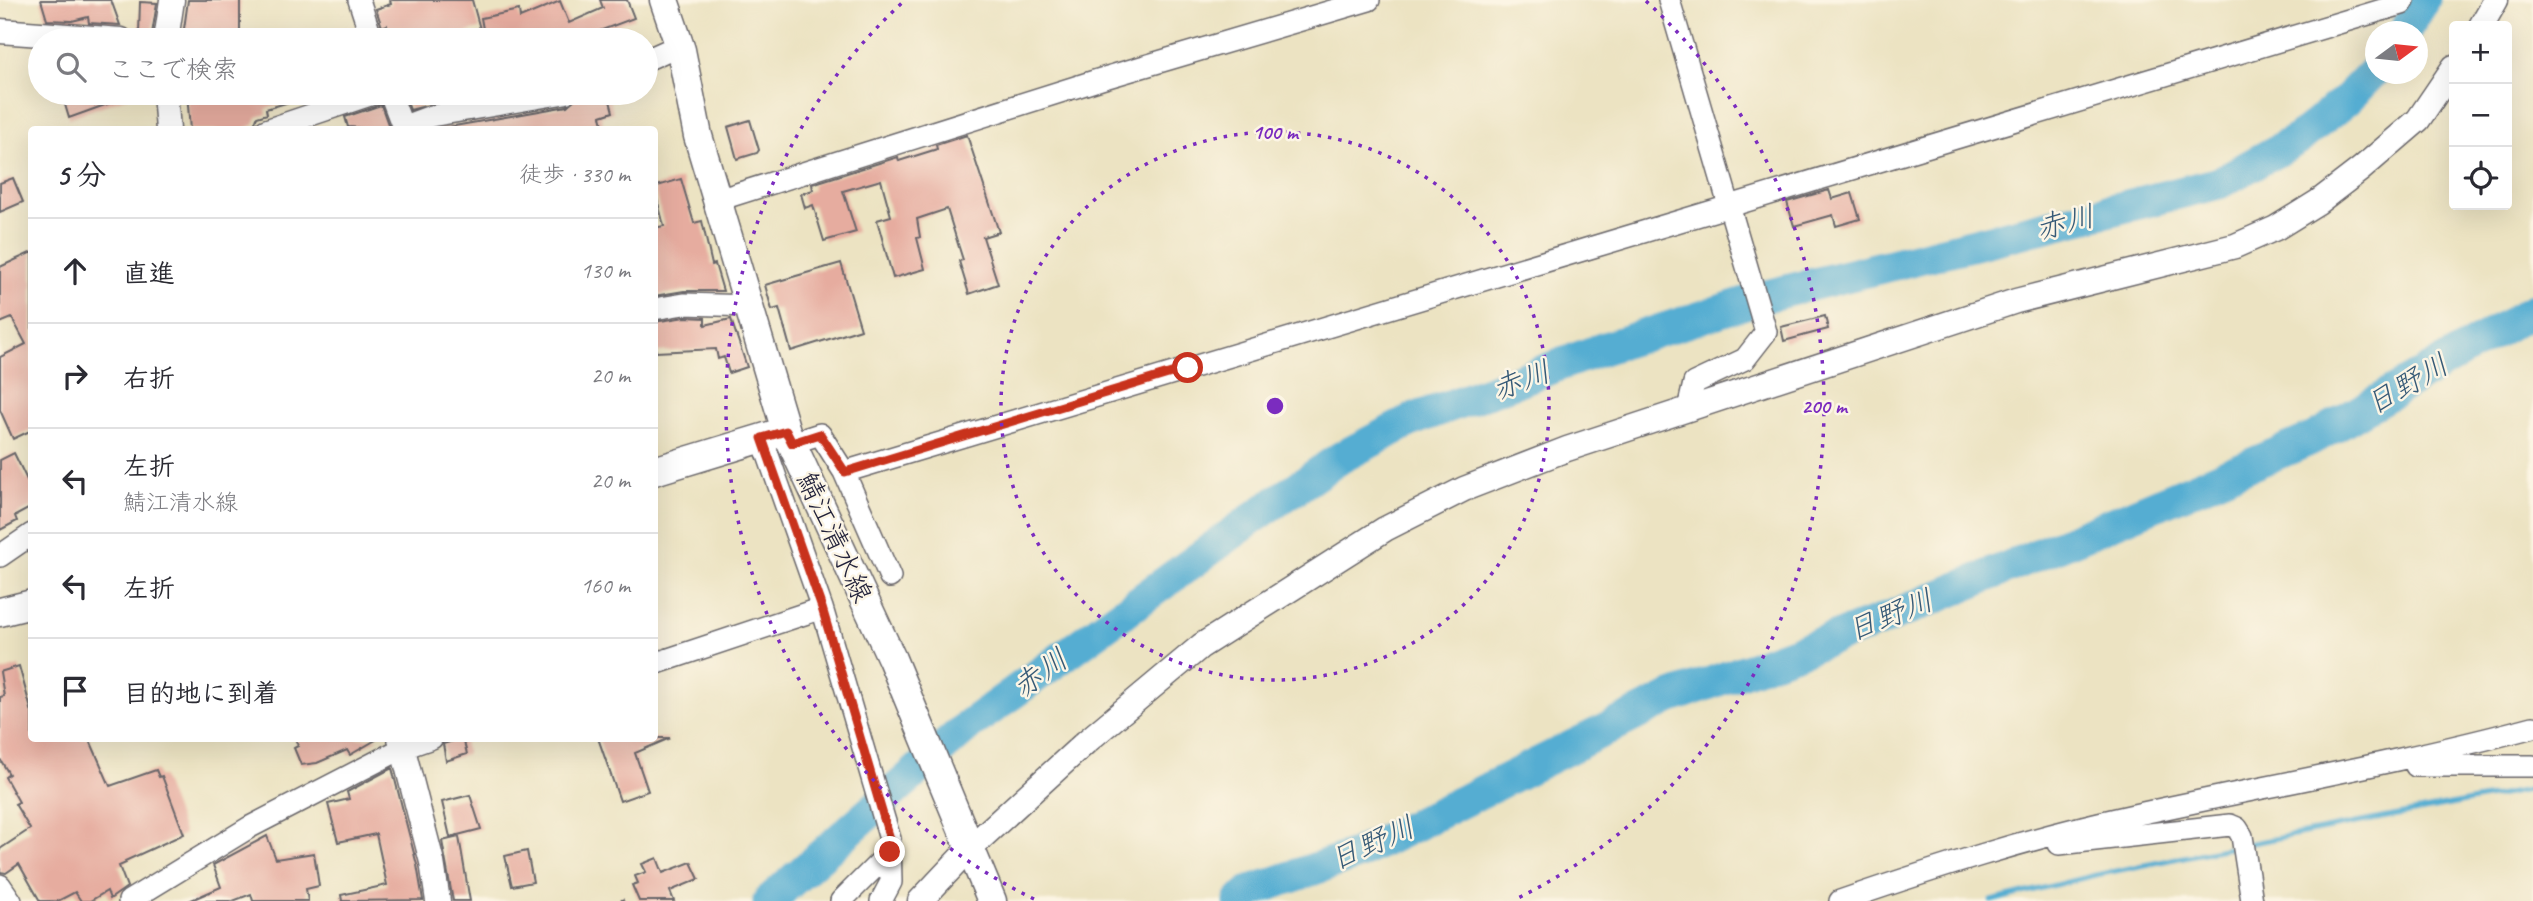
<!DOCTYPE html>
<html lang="ja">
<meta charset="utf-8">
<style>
body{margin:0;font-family:Caveat,"Klee One",sans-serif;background:#f2f2f3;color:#2b2b33}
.controls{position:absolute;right:21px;top:21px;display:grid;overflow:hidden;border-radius:7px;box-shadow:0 7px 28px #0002}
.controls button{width:63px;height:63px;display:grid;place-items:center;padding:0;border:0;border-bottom:2px solid #e1e1e2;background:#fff;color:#2b2b33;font:35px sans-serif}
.compass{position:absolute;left:2365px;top:21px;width:63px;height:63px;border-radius:50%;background:#fff;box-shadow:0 7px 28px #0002;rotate:75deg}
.stop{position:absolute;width:21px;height:21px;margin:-16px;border:5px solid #c8321e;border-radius:50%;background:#fff}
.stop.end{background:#c8321e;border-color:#fff;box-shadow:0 2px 7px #0008}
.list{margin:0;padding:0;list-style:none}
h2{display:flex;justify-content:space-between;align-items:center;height:91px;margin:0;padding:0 28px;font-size:30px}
h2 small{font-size:23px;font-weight:400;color:#7c7c81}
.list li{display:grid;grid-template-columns:46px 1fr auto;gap:21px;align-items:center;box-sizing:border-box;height:105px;padding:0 28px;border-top:2px solid #e1e1e2}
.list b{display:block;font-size:26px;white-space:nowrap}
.list p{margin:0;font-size:23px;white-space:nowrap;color:#7c7c81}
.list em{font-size:23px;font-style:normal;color:#7c7c81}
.icon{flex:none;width:38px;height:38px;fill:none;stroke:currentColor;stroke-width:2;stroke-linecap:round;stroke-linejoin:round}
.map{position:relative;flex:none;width:2533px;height:901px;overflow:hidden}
.search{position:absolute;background:#fff;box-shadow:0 7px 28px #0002;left:28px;top:28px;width:630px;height:77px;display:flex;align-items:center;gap:18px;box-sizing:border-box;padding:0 24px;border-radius:38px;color:#7c7c81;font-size:26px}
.panel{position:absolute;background:#fff;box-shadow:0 7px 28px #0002;left:28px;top:126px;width:630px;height:616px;border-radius:7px}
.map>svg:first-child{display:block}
</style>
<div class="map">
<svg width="2533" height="901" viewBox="0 0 2533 901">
<rect width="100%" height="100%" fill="#fcf5e5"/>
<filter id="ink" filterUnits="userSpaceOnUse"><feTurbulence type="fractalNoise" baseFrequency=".0143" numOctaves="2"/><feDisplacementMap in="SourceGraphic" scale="14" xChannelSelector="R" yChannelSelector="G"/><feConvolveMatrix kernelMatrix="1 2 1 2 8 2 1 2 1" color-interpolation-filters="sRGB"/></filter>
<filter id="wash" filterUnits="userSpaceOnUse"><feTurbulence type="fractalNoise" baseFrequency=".00686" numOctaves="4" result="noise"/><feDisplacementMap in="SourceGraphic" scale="28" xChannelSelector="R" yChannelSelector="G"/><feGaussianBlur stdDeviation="1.57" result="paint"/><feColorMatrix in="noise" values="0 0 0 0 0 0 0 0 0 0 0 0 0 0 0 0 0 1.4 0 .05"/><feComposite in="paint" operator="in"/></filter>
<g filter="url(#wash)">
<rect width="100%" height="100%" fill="#ece3c2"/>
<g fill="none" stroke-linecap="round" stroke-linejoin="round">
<!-- stream -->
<path stroke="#54add2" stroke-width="5" d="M2247,844L2533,789
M1991,901L2091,876L2238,846"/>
<!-- river -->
<path stroke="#54add2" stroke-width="33" d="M2404,32L2424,0
M769,901L969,725L1263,511L1340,458L1412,420L1602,349L1770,295L2219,183L2298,139L2345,101L2376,69
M1240,901L1251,891L1357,854L1669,698L1878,622L2314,438L2533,310"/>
</g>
<g id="blocks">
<!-- building -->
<path fill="#e6ac9f" d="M41,0H111L120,25L89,23L88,17L72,21L47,20Z
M188,0H240V34L183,36Z
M390,0H472L480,29L437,40H390L387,25L382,27L376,9L391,4Z
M600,0H627L634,18L586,36L588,40H485L481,18L519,10L520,18L560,1L569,23L603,8Z
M140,2L157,3L152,34H139Z
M64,93H126L127,97L69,118L63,98L66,97Z
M187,93H309V96L266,109L267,114L257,117L254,125L240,130H190Z
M404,93H447L448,100L410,110Z
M581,93H608L613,112L601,116L604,130H432L567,106Z
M381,105L390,130L348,127L345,117Z
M750,120L759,150L757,153L737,159L728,127Z
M967,135L999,232L983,237L998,284L969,294L959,261L963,260L947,209L917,219L920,237L917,238L925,269L893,278L877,220L891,216L881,180L843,191L856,232L824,241L813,205L805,208L801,194L813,190L812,184L898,157L899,161L937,149L936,145Z
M13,178L23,202L0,212V183Z
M681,179L694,223L702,221L712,265L715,264L723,291H684L654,296V228L664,226L654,187Z
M1829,190L1832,199L1852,193L1860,219L1836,226L1833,215L1794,226L1787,202Z
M32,252V430L13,439L0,410V357L26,344L12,318L0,323V267Z
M841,263L861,329L791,351L779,308L772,310L765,285Z
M1825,316L1828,329L1784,341L1781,327Z
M685,317L705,318V325L731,319L747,367L729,373L724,357L718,359L716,349L656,352L654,322Z
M14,453L27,480L32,478V507L15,516L17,521L0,530V460Z
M19,666L32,713V738H89L110,786L156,770L159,777L162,776L184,834L125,861L126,863L119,866L127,887L110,899L107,891L90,901H81L75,892L58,901H40L19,864L6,873L0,872V849L30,829L15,804L19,802L5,777L9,774L0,759V697L4,696L0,672Z
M295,738H379L350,755L347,750L317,763L301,765L294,748L298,746Z
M463,738L467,754L446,761L443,744Z
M598,738H670L635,753L648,791L620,801Z
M392,768L417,865L423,900L342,901L341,895L387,885L376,834L338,842L328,804L349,799L347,792Z
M470,795L481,829L450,837L442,802Z
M267,836L276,859L314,853L319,886L306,889L308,901H253L251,894L233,901H189L221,887L213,865Z
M459,837L470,901H453L442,841Z
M527,851L533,882L512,886L505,856Z
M657,858L663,873L691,862L699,879L670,891L674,901H639L632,885L638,883L635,876L646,872L642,864Z"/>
</g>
</g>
<g filter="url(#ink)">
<use href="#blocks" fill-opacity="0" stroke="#69666a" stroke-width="2"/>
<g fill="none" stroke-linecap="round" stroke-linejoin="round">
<!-- minor casing -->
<g stroke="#69666a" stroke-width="24">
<path id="minor" d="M359,0L372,40
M1669,0L1766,332L1745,359L1694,383L1688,409
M646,60L666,51L681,50
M390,93L404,130
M404,126L431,116L565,93
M266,130L376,93
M718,200L1101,79L1369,0
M654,309L684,304L751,306
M762,438L822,608L890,839L891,882L881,901
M792,443L820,434L844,472L890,577
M844,472L2402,4L2404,0
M0,556L32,534
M654,664L822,608
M2416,766H2533
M2059,844L2230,825L2237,828L2242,836L2252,901
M0,885L11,901
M129,901L250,827L403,748L432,738
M841,901L890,852
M1840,901C1933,869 2029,838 2125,817C2261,787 2398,763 2533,727"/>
</g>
<!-- tertiary casing -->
<g stroke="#69666a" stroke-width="27">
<path id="tertiary" d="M2481,26L2496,0
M0,31L121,40
M166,40L172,0
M165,93L168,130
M400,738L432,862L438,901
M920,901L969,849L1086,742L1201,646L1385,529L1464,489L1567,449L2016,301L2235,246L2276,228L2318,202L2361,169L2418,120L2454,67"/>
</g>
<!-- secondary casing -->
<g stroke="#69666a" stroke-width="31">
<path id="secondary" d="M664,0L681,50L698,136L786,431L892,659L992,901
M654,471L786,431
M0,612L32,604"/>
</g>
<!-- path -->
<path stroke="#69666a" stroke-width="3.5" stroke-dasharray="5 5" stroke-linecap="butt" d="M621,901L624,900"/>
<!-- minor -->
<use href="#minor" stroke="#fff" stroke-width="21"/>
<!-- tertiary -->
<use href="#tertiary" stroke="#fff" stroke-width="24"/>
<!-- secondary -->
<use href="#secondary" stroke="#fff" stroke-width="28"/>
</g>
</g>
<g fill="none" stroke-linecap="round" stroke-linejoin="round" filter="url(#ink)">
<!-- route -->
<path stroke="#c8321e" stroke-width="9" d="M890,852V839L822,608L762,438L786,431L792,443L820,434L845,472L1188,368"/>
</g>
<!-- distance rings -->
<g fill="none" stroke="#7b2cbf" stroke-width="3.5" stroke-dasharray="3.5 7">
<circle cx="1275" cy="406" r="274"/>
<path d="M1034 899A549 549 0 0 1 904 1M1646 1A549 549 0 0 1 1516 899"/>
</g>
<g text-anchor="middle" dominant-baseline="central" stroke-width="5" stroke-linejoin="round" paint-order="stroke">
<!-- street labels -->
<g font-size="28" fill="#22223b" stroke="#fcf5e5">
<text transform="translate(835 537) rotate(65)">鯖江清水線</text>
</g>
<!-- water labels -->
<g font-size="30" font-style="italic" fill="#365a77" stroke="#fcf5e5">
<text transform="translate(2065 222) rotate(-14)">赤川</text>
<text transform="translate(1521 380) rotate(-20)">赤川</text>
<text transform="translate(2407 384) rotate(-30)">日野川</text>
<text transform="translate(1890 615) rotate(-22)">日野川</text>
<text transform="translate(1040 673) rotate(-36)">赤川</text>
<text transform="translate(1372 843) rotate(-24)">日野川</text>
</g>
</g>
<circle cx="1275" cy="406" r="10" fill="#7b2cbf" stroke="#fcf5e5" stroke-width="3.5"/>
<g font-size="21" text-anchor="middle" font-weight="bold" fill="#7b2cbf" stroke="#fcf5e5" stroke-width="5" stroke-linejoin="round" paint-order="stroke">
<text x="1275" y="139">100 m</text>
<text x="1824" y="413">200 m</text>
</g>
</svg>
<div class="controls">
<button>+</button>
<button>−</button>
<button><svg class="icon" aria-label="locate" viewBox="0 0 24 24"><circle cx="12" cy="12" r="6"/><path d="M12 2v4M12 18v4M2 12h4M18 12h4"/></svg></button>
</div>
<svg class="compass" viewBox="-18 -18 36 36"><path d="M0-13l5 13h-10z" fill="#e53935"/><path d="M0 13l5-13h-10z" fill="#7c7c81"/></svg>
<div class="stop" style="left:1188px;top:368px"></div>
<div class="stop end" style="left:890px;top:852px"></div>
<div class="search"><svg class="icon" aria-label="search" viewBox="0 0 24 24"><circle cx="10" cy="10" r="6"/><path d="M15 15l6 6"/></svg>ここで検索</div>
<section class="panel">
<h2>5 分<small>徒歩 · 330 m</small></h2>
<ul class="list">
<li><svg class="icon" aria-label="ahead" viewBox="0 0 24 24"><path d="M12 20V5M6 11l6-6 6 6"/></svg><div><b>直進</b></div><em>130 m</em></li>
<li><svg class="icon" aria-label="right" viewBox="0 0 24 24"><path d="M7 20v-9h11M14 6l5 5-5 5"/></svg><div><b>右折</b></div><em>20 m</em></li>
<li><svg class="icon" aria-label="left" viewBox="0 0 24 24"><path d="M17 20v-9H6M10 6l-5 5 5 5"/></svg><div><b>左折</b><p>鯖江清水線</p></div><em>20 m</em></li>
<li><svg class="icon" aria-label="left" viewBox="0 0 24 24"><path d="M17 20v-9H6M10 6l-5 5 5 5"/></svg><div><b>左折</b></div><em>160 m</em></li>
<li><svg class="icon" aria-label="arrive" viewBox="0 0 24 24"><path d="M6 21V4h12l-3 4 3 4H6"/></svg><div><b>目的地に到着</b></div></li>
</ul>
</section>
</div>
